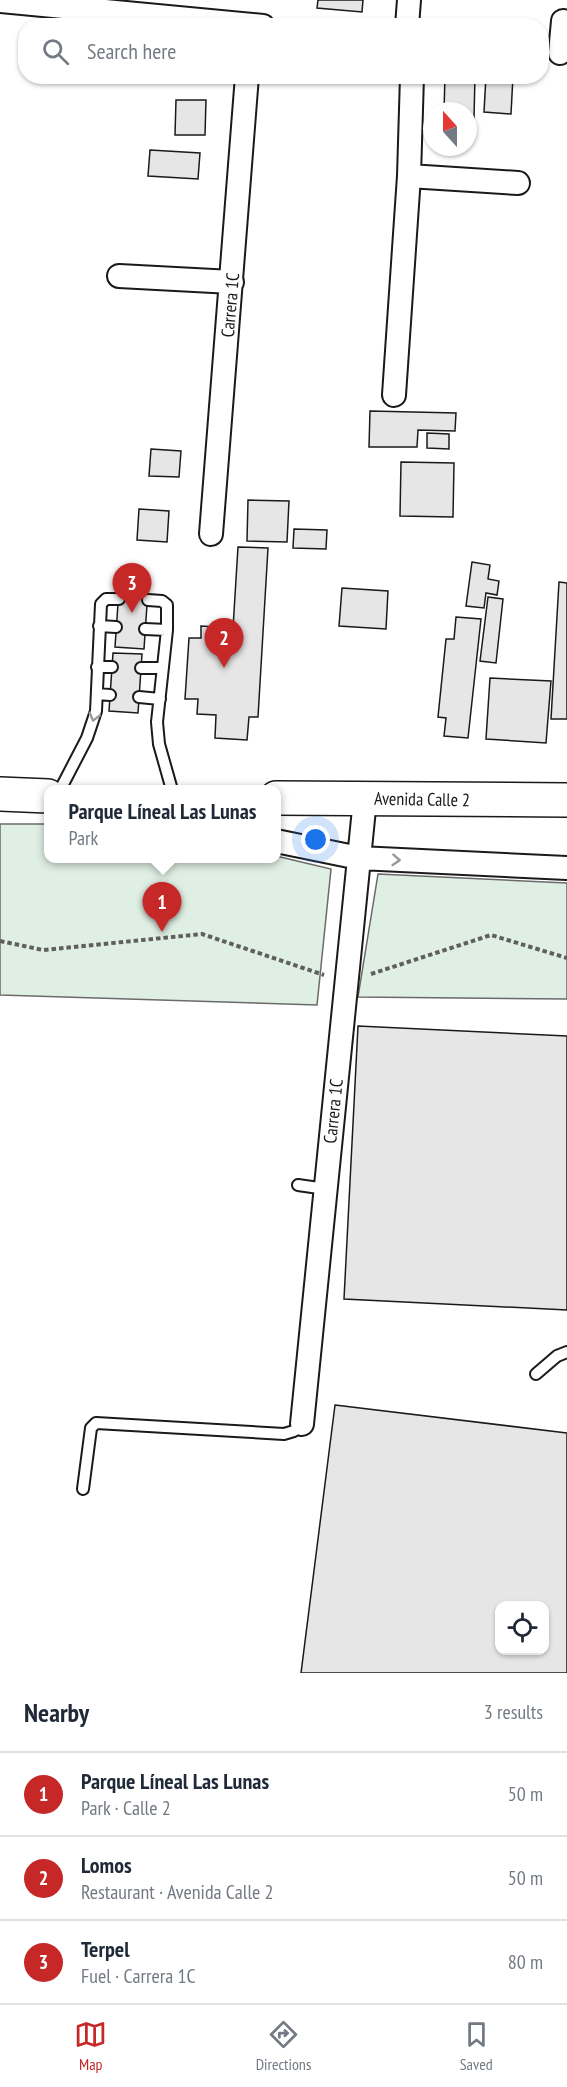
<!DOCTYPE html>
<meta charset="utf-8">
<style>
body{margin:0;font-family:"PT Sans Narrow",sans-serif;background:#f6f6f7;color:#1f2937}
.controls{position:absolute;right:18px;bottom:18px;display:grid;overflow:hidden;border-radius:12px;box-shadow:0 2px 4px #0004}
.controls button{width:54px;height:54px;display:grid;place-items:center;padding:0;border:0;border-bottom:2px solid #e0e1e3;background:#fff;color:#1f2937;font:30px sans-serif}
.compass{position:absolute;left:423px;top:102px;width:54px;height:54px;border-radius:50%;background:#fff;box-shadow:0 2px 4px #0004;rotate:339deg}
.you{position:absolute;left:316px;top:840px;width:21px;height:21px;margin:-15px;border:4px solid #fff;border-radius:50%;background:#1a73e8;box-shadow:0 0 0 9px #1a73e833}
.badge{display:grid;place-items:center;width:39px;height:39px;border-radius:50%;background:#c62828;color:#fff;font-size:20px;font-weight:700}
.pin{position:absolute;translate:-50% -50px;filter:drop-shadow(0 2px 3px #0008)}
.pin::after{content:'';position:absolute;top:32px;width:21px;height:18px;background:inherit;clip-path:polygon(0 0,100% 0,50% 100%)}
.popup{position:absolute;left:44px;top:785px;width:237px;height:78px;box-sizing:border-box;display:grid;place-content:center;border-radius:12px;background:#fff;filter:drop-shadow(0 2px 4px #0005);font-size:20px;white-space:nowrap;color:#747a83}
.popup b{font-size:22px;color:#1f2937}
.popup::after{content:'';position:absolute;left:50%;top:100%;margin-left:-12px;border:12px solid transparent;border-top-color:#fff}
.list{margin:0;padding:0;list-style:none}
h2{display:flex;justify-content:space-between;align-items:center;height:78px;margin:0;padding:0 24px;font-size:26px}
h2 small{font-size:20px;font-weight:400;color:#747a83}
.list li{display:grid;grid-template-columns:39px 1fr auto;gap:18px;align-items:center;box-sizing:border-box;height:84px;padding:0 24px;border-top:2px solid #e0e1e3}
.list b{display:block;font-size:22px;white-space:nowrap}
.list p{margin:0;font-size:20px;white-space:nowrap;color:#747a83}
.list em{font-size:20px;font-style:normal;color:#747a83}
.icon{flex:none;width:33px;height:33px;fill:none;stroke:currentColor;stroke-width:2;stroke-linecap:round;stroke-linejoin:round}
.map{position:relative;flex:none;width:567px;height:1673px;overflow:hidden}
.search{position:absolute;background:#fff;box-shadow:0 2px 4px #0004;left:18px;right:18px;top:18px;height:66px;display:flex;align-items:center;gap:15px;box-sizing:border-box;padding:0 21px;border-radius:24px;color:#747a83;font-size:22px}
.sheet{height:330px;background:#fff}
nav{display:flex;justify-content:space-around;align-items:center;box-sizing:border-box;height:84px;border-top:2px solid #e0e1e3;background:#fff;font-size:16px;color:#747a83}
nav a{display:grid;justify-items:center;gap:3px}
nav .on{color:#c62828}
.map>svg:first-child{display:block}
</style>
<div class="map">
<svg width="567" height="1673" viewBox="0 0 567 1673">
<rect width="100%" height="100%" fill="#fff"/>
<!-- green -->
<path fill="#e0efe3" stroke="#6a6a6a" stroke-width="1.5" d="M0,824H48V858H276V856L331,869L317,1005L0,995Z
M378,874L567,883V999L358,997Z"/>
<!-- building -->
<path fill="#e6e6e6" stroke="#1a1a1a" stroke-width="1.5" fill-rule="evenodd" d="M318,0H363L362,12L317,8Z
M445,76H475L474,118H468V111H444Z
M486,76H513L511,114L484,112Z
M176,100H206L205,135H175Z
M150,150L200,153L198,179L148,176Z
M370,411L456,413L455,431L418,430L417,447H369Z
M427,433L449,434V449L427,448Z
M151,449L181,451L179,477L149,476Z
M401,462L454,463L453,517L400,516Z
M248,500L289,501L287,542L247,541Z
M139,509L169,511L167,542L137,540Z
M294,529L327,530L326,549L293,548Z
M238,547L268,548L258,717H249L247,740L215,738L216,715L197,714L198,699H185L189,638H201V626L233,628Z
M472,562L490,565L488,579L499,581L497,595L486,593L484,608L466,606Z
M559,582L567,583V719H551Z
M342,588L388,591L386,629L339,626Z
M119,589L148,590L144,649L115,647Z
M488,597L503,599L496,663L480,661Z
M456,617L481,619L468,738L444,736L446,718L438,717L446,639H454Z
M113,653L142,654L138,713L109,711Z
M490,678L551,681L546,743L486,739Z
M358,1026L567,1036V1310L344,1299Z
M335,1405L567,1433V1673H301ZM500,1606H544V1650H500Z"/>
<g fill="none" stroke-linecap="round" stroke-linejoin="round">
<!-- service casing -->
<g stroke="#1a1a1a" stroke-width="14">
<path id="service" d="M148,600L162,601L167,605V630L157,722L159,744L172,790
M99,626L116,627
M145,629L167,630
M97,667H112
M141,668H163
M97,694L110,695
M139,697L160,699
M60,790L87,738L96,711L101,604L106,599H119
M298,1185L326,1189
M536,1374L557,1356L567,1352
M83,1489L91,1428L96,1423L284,1434L294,1431L302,1424"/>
</g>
<!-- minor casing -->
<g stroke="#1a1a1a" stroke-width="26">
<path id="minor" d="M0,1L263,26
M407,26L409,0
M560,53L563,21
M409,176L518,183
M119,276L232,282
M394,395L409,176L412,76
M211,534L247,76
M276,841L359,858L567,868
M302,1424L365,799"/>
</g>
<!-- primary casing -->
<g stroke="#1a1a1a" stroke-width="36">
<path id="primary" d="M0,794L48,796
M276,798L567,800"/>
</g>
<!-- path -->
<path stroke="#5f5f5f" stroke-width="4" stroke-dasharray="4.5 3" stroke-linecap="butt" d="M0,941L43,950L202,934L324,975
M371,974L491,935L567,958"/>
<!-- service -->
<use href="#service" stroke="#fff" stroke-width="10"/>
<!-- minor -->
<use href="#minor" stroke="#fff" stroke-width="22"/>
<!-- primary -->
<use href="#primary" stroke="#fff" stroke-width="33"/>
</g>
<!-- one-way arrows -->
<defs><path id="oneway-chevron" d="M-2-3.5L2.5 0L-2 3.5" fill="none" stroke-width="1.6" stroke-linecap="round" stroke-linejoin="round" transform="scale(1.5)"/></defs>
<g stroke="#989898">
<use href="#oneway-chevron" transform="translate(94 717) rotate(105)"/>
<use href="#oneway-chevron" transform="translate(396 860) rotate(4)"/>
</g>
<g text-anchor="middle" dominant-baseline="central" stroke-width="4.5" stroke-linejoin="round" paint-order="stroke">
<!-- street labels -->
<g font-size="18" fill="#1a1a1a" stroke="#fff">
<text transform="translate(230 305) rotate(-85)">Carrera 1C</text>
<text transform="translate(422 799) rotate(1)">Avenida Calle 2</text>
<text transform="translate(333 1111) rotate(-84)">Carrera 1C</text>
</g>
</g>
</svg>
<div class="controls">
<button><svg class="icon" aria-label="locate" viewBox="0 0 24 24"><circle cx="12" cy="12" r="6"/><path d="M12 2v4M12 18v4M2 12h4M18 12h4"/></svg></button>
</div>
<svg class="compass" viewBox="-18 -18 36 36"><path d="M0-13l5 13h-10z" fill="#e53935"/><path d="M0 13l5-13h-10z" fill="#747a83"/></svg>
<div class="you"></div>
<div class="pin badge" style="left:162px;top:932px">1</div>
<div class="popup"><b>Parque Líneal Las Lunas</b>Park</div>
<div class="pin badge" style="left:224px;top:668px">2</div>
<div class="pin badge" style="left:132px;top:613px">3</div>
<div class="search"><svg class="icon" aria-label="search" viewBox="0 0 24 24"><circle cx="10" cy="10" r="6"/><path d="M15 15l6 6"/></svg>Search here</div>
</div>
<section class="sheet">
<h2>Nearby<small>3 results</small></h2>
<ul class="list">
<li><span class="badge">1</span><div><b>Parque Líneal Las Lunas</b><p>Park · Calle 2</p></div><em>50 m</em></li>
<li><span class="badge">2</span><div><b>Lomos</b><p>Restaurant · Avenida Calle 2</p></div><em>50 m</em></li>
<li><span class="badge">3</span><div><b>Terpel</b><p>Fuel · Carrera 1C</p></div><em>80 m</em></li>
</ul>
</section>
<nav>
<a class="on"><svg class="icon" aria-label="map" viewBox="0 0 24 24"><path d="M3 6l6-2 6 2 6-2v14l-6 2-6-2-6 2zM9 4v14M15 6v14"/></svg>Map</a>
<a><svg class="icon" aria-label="directions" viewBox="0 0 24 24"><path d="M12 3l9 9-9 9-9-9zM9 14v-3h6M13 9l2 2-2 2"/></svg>Directions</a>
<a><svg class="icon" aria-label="saved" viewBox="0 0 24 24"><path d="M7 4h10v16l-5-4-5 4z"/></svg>Saved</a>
</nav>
